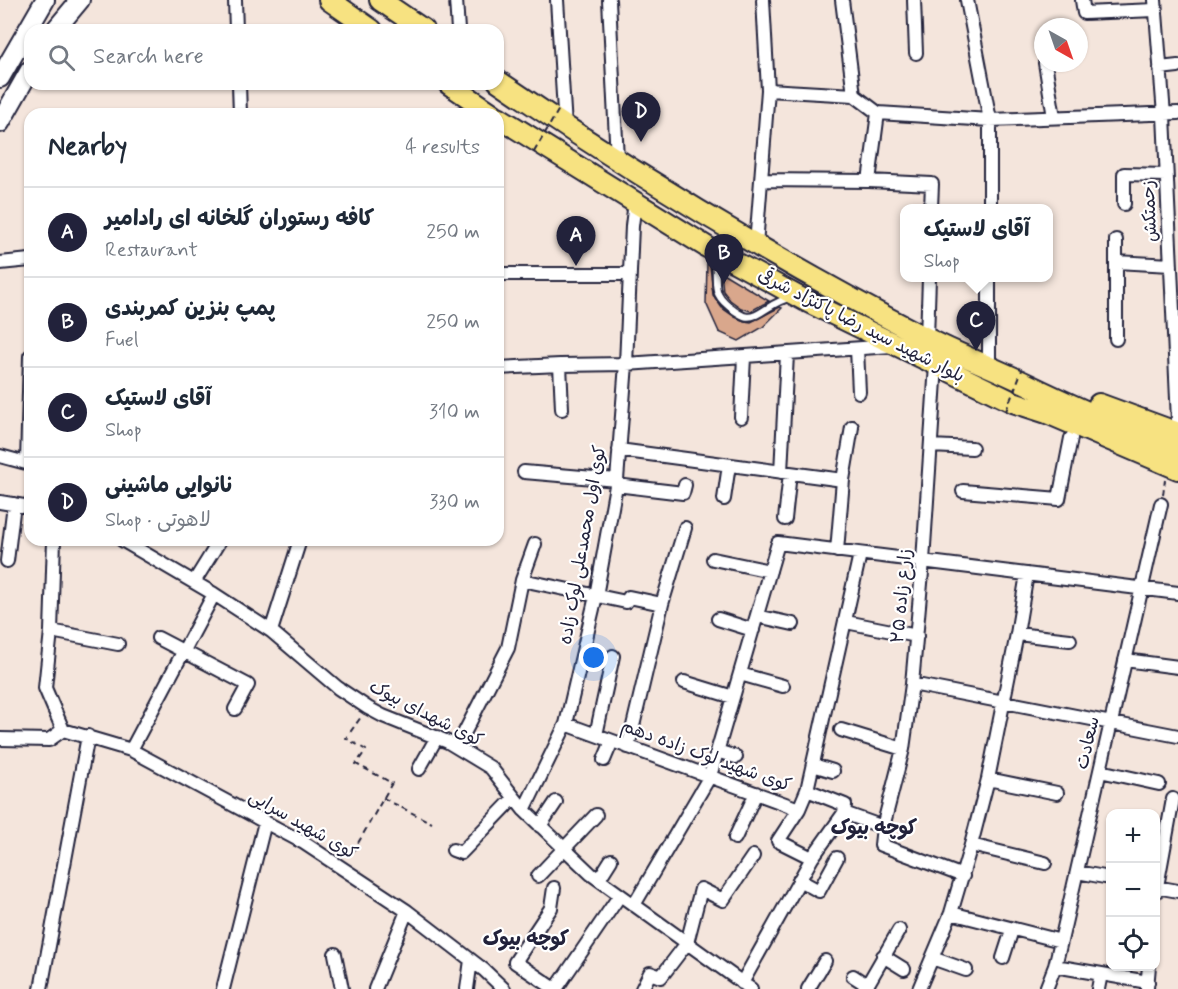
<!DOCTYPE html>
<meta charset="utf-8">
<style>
body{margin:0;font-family:Mynerve,"Playpen Sans Arabic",sans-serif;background:#f6f6f7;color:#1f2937}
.controls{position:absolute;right:18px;bottom:18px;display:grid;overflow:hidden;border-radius:12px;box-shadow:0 2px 4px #0004}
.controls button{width:54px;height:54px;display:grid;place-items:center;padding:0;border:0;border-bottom:2px solid #e0e1e3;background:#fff;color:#1f2937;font:30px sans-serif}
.compass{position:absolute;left:1034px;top:18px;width:54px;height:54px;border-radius:50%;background:#fff;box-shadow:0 2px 4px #0004;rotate:140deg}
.you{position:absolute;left:594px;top:658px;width:21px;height:21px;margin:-15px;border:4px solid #fff;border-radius:50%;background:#1a73e8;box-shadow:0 0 0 9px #1a73e833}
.badge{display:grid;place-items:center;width:39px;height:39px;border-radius:50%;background:#22223b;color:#fff;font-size:20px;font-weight:700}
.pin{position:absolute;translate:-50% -50px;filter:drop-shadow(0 2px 3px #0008)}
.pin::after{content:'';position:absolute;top:32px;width:21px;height:18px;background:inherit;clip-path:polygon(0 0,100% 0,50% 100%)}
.popup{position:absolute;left:900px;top:204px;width:153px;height:78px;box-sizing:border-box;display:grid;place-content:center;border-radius:12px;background:#fff;filter:drop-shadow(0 2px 4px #0005);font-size:20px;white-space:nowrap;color:#747a83}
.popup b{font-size:22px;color:#1f2937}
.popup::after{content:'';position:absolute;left:50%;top:100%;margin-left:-12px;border:12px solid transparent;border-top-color:#fff}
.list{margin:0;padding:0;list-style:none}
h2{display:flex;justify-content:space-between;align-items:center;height:78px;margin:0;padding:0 24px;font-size:26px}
h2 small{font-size:20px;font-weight:400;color:#747a83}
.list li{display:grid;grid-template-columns:39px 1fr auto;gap:18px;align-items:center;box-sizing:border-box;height:90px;padding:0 24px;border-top:2px solid #e0e1e3}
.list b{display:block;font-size:22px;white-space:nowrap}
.list p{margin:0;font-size:20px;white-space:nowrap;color:#747a83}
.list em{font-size:20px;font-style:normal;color:#747a83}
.icon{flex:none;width:33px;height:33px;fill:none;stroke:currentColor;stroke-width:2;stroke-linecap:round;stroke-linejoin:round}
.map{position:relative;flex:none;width:1178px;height:989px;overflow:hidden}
.search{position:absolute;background:#fff;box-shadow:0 2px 4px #0004;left:24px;top:24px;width:480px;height:66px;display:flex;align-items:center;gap:15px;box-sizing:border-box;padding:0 21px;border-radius:18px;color:#747a83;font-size:22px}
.panel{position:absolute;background:#fff;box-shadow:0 2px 4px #0004;left:24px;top:108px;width:480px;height:438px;border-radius:18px}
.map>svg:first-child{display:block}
</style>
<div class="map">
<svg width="1178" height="989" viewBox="0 0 1178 989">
<rect width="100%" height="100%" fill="#f4e5dc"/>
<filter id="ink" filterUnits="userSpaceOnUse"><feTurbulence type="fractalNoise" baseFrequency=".0167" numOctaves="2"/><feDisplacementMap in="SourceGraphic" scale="12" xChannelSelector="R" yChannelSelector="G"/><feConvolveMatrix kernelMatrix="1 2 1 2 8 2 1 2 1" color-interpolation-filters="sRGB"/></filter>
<g filter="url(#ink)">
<!-- building -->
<path fill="#d9a78c" stroke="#22223b" stroke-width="1.5" d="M707,264L710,265L713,295L722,308L735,317L744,321L751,322L780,307L782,308L763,327L739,341L719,332L706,303Z
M721,272L769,301L751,311L741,308L730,300L723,291Z"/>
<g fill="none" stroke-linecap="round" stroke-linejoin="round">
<!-- service casing -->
<g stroke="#22223b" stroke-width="10">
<path id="service" d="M714,257C720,284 707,292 735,311C743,316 747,319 756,315C768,309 777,300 790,298"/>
</g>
<!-- minor casing -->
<g stroke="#22223b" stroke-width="16">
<path id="minor" d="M235,0L236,30
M456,0L458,30
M557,0L565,127
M609,0L617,159
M842,0L854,95
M914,0L916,53
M967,0L990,120V208
M1082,0L1084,13L1155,10
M1155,0L1164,115L1178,421
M1045,63L1054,117
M1160,68L1178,66
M239,84L240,114
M768,90L854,95L878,113L990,120L1178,113
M459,114L488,111
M761,180L869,181L932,184L931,208
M869,181L878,113
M1124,204V174L1166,175
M1116,240V262L1171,265
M756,245L768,90L763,0
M1116,262V339
M0,263L30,260
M498,274H630
M927,338L929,278
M857,349L859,392
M560,365L562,409
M498,368L560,365L626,364L892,346
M989,368V278
M741,417L744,357
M931,446L972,448
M619,450L843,480
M0,456L30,464
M27,463L30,356
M524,472L617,480
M781,472L787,354
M616,485L683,493L685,485
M963,491L1059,499L1071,438
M724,499L729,465
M0,502L30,507
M785,519L790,473
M54,540L51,631L45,688L63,730
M122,540L214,594L271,631L338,688L368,708L383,716L448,742L491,768L524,810L591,874L751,989
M837,551L843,480L852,427
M713,559L770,571
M7,561L14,504
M522,580L626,602L629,597L662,604L685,528
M194,582L220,540
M757,616L793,624
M718,619L753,630
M846,622L917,636
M51,631L118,644
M271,631L300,540
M1017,634L1070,640
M158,638L248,685L235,709
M1125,660L1178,667
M740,674L783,686
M684,682L733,697
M912,684L1178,736
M566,724L799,809L807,790L845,805L844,813L883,827L881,845L963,876
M63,730L131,750L304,843L407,911L484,970L504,989
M841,730L903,749
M596,735L613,656
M0,739L49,740L63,730
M457,747L508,648L522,580L535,544
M628,747L662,604
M131,750L214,594
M717,751L736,757
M604,760L612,741
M813,765L833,771
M419,769L437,737
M1100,771L1159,784
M988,779L1057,793
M807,790L860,554
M799,809L778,841L812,858
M524,810L566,724L596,596L617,480L626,364L632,226L635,202
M540,826L556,802
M883,827L903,749L912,684L923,561L936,365
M735,838L756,793
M971,845L1045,863
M453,850L461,853L514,798
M1077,872L1110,878
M538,876L596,815
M599,879L611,860
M799,880L819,891L837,858
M1156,887L1178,891
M554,888L551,908L515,962L555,989
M1156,892L1173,799
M634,905L710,776L778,543L1178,593
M951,913L1061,941
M335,954L342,989
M883,956L904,969
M932,958L966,970
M1003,958L1012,930
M1055,966L1148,982
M853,976L867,985
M742,983L812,858L844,813
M1147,988L1149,966
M41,989L88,736
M223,989L265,822
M375,989L407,911
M467,989L471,960
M556,989L620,895
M642,989L650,973L661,977L687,943L701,889L723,900L753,856
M808,989L825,961
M865,989L899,930
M919,989L951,913L971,845L988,779L1017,634L1027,574
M1046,989L1055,966L1061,941L1161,504
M1098,989L1101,974"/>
</g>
<!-- secondary casing -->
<g stroke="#22223b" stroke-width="22">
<path id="secondary" d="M55,30L80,0
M0,78L45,0
M0,123L30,70"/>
</g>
<!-- primary casing -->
<g stroke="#22223b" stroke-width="24">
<path id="primary" d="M329,0L372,30
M380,0L424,30
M498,81C635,175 777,261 926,338C959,355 995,368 1029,385C1078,409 1128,430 1178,451
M449,84L493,114
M498,117L707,247L806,301L1013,402L1047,413L1178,469
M1099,404L1178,433"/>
</g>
<!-- path -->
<path stroke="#22223b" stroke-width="2" stroke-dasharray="6 4.5" stroke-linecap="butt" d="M1163,495L1165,480
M383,798L432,823
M353,852L392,783L356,764L366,750L346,738L361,717"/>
<!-- service -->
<use href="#service" stroke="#fff" stroke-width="6"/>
<!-- minor -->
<use href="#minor" stroke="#fff" stroke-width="12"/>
<!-- secondary -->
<use href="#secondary" stroke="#fff" stroke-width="18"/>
<!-- primary -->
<use href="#primary" stroke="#f7e281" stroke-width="20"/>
<!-- path-bridge -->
<path stroke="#22223b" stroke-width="2" stroke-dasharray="6 4.5" stroke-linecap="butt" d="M534,152L559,109
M1006,411L1022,370"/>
</g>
</g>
<g text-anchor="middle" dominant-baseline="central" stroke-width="4.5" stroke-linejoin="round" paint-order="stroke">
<!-- street labels -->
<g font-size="18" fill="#22223b" stroke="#fff">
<text transform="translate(1150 211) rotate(-93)">زحمتکش</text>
<text transform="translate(861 326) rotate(27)">بلوار شهید سید رضا پاکنژاد شرقی</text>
<text transform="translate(583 545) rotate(-80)">کوی اول محمدعلی لوک زاده</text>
<text transform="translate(902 596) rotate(-85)">زارع زاده ۲۵</text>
<text transform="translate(426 714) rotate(27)">کوی شهدای بیوک</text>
<text transform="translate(1088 743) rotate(-77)">سعادت</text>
<text transform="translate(706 756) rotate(20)">کوی شهید لوک زاده دهم</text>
<text transform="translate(303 825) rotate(30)">کوی شهید سرایی</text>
</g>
<!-- neighbourhood labels -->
<g font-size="20" font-weight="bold" fill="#22223b" stroke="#fff">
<text x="874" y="828">کوچه بیوک</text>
<text x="526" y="939">کوچه بیوک</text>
</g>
</g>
</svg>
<div class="controls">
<button>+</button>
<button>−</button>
<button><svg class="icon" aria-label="locate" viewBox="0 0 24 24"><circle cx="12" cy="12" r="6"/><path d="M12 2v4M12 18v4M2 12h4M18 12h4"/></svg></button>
</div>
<svg class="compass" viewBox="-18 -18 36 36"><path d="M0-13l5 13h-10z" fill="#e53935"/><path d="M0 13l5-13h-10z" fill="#747a83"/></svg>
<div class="you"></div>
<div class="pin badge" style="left:576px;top:266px">A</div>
<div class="pin badge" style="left:724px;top:284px">B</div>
<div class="pin badge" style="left:976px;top:351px">C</div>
<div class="popup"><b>آقای لاستیک</b>Shop</div>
<div class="pin badge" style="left:641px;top:142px">D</div>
<div class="search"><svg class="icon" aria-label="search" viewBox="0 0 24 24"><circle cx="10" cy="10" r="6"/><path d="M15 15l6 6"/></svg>Search here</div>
<section class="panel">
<h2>Nearby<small>4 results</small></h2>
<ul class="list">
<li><span class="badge">A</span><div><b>کافه رستوران گلخانه ای رادامیر</b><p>Restaurant</p></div><em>250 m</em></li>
<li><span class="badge">B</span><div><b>پمپ بنزین کمربندی</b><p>Fuel</p></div><em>250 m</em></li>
<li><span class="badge">C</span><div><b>آقای لاستیک</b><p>Shop</p></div><em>310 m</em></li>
<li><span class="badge">D</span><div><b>نانوایی ماشینی</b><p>Shop · لاهوتی</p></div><em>330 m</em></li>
</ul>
</section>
</div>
